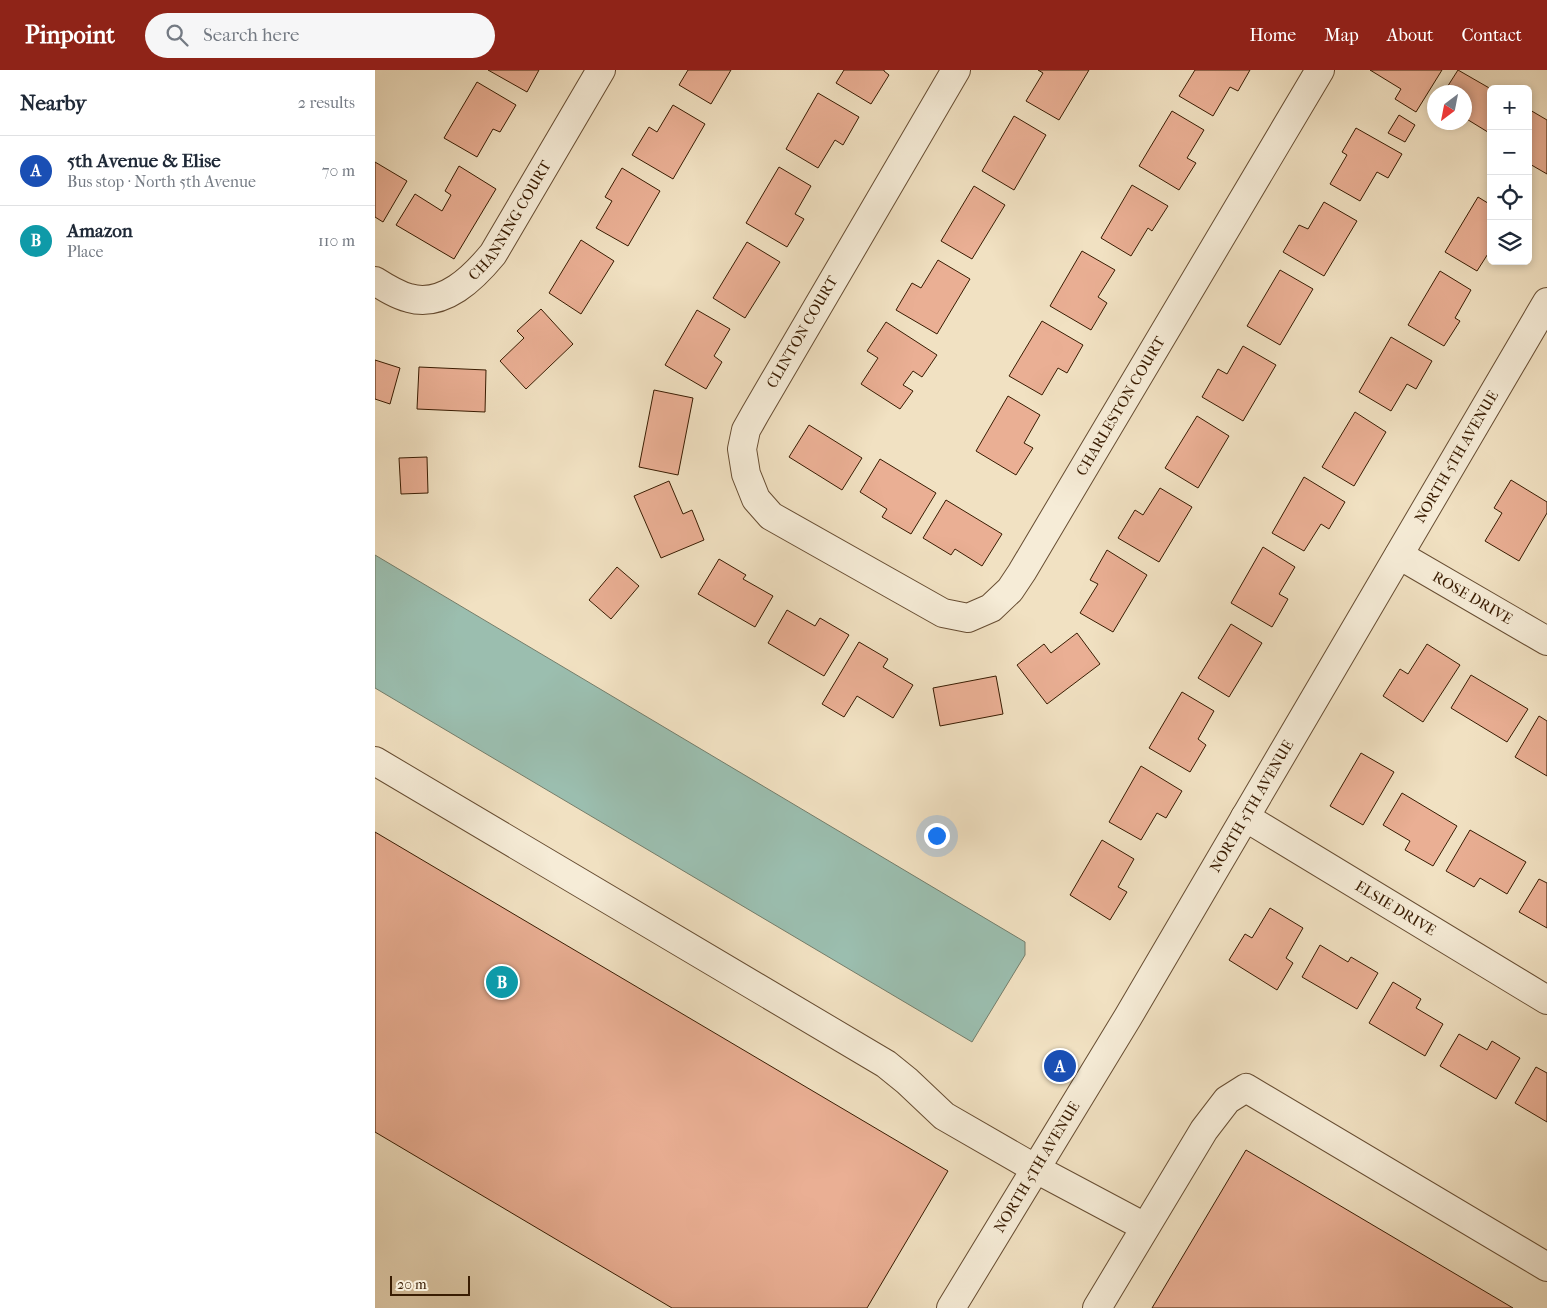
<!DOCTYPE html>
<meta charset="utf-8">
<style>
body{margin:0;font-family:"IM FELL French Canon",serif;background:#f6f6f7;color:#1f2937}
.controls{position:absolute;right:15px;top:15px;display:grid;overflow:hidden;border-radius:8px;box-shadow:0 2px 8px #0003}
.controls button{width:45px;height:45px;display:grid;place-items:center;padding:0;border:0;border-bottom:1px solid #e0e1e3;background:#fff;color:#1f2937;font:25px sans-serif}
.compass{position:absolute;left:1052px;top:15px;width:45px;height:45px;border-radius:50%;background:#fff;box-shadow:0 2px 8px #0003;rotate:212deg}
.scale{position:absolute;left:15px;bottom:12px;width:80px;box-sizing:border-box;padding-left:5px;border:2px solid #391c02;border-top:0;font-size:14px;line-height:18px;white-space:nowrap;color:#391c02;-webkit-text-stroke:4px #f6ecd7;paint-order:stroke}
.you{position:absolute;left:561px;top:765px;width:18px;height:18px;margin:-12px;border:4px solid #fff;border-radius:50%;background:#1a73e8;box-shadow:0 0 0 8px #1a73e833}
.badge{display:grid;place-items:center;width:32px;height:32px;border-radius:50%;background:#8f2418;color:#fff;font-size:16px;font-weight:700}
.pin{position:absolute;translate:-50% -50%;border:2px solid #fff;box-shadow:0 1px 5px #0006}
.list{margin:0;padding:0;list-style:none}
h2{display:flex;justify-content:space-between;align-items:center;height:65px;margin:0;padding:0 20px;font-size:21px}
h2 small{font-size:16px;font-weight:400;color:#747a83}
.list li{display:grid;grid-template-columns:32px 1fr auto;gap:15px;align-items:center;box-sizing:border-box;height:70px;padding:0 20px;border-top:1px solid #e0e1e3}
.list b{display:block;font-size:19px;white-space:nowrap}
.list p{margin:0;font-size:16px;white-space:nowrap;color:#747a83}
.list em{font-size:16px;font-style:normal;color:#747a83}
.icon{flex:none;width:28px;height:28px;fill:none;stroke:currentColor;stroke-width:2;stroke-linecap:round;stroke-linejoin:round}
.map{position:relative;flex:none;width:1172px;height:1238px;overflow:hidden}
header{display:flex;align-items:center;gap:30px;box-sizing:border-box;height:70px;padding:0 25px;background:#8f2418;color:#fff}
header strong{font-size:24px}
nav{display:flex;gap:28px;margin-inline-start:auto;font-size:18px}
.search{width:350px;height:45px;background:#f6f6f7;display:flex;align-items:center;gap:12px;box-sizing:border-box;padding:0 18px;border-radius:28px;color:#747a83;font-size:19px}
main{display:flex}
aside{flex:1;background:#fff}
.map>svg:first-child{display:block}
</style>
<header>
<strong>Pinpoint</strong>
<div class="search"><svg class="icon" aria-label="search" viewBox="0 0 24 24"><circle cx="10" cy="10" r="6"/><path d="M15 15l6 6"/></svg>Search here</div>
<nav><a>Home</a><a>Map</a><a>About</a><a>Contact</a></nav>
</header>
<main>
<aside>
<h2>Nearby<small>2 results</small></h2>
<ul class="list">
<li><span class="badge" style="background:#1a4fb4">A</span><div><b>5th Avenue &amp; Elise</b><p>Bus stop · North 5th Avenue</p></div><em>70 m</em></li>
<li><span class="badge" style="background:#0f9aa8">B</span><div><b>Amazon</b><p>Place</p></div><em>110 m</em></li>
</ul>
</aside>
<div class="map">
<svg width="1172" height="1238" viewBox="0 0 1172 1238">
<rect width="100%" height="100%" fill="#f1e1c2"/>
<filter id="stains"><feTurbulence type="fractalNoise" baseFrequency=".004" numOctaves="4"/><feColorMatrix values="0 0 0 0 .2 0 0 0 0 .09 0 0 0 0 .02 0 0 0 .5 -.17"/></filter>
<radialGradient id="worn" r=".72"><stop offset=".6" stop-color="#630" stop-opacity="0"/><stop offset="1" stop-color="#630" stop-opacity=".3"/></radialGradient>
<!-- water -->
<path fill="#9bbeaf" stroke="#747d6a" d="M0,485L650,872V885L597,972L0,618Z"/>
<!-- building -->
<path fill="#eaaf94" stroke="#391c02" d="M113,0H164L152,22Z
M313,0H356L336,34L304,15Z
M469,0H509V1L514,5L496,34L461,13Z
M663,0H714L684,50L651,31L668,3Z
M820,0H875L863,21L855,17L838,46L804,26Z
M995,0H1067L1041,42L1020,29L1026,19Z
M1083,0L1116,19V64L1090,48V22H1069Z
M102,12L141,35L125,62L118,59L102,87L69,68Z
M443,23L484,47L468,75L460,70L443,98L411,79Z
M298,35L330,54L298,109L257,85L274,57L282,62Z
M1155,40L1172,50V104L1153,93V42Z
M797,41L829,60L812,88L821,93L804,120L764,96Z
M1024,45L1040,55L1030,72L1013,63Z
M639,46L671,65L639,120L607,101Z
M981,58L1027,84L1013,108L1002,102L985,131L955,114L972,85L967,82Z
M0,92L32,111L8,152L0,147Z
M84,96L121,119L79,189L21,155L40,124L67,141L76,125L70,121Z
M404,97L436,116L420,144L429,149L412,177L371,153Z
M247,98L285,121L253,176L221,158L237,131L230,127Z
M757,115L793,136L777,161L773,158L756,186L726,168Z
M599,116L630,135L597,189L566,171Z
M1103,127L1116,135V179L1102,201L1070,182Z
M949,132L982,151L949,206L908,182L924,155L933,159Z
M206,170L239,191L206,244L174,223Z
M372,172L405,192L370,248L338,228Z
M707,181L740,200L723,227L732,233L716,260L675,236Z
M563,190L595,209L562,264L521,240L537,213L546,218Z
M905,200L938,219L905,275L872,256Z
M1065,201L1096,220L1080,248L1085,251L1069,276L1033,255Z
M166,239L198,274L151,319L125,291L149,268L142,261Z
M322,240L355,259L339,286L347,292L331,319L290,295Z
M667,251L708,275L692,303L683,298L667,325L634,306Z
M511,252L562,285L547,307L538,301L528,315L538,321L525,339L486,314L503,288L492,281Z
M1016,267L1057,291L1041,319L1032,314L1016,341L984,322Z
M868,276L901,295L868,351L827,327L843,299L852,304Z
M0,290L25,298L15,334L0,329Z
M44,297L111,300L110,342L42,339Z
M279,320L318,328L303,405L264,397Z
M633,326L665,345L649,373L658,378L641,405L601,381Z
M980,342L1011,362L979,416L947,397Z
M822,346L854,366L823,418L790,398Z
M434,355L487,388L467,420L414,387Z
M52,387L53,423L26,424L24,388Z
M505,389L561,423L536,464L507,447L512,439L485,422Z
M929,407L970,432L954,459L946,454L929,481L897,463Z
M1136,410L1172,432V443L1144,491L1110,471L1127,443L1119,438Z
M294,411L308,444L317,440L329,470L286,488L259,426Z
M785,418L817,437L784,492L743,468L760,440L768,445Z
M571,430L627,464L607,496L580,479L576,485L548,468Z
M888,477L920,497L904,524L913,529L897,557L856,533Z
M732,480L772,505L738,562L705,543L723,514L715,510Z
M344,489L371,505L368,509L398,526L380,557L323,524Z
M242,497L264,516L236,549L214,530Z
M412,540L440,556L445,548L474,565L449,606L393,573Z
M856,554L887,573L854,627L823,608Z
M702,563L725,594L672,634L642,595L669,574L676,583Z
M484,572L513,589L508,597L538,615L518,648L482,626L469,647L447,634Z
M1052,574L1085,595L1048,652L1008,626L1025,599L1033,604Z
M1096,605L1153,639L1132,672L1076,638Z
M621,606L628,644L565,656L558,618Z
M807,622L839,641L823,669L831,675L815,702L774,678Z
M1164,646L1172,651V706L1140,687Z
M986,683L1019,702L988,755L955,736Z
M766,696L807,721L791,748L782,743L766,770L734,752Z
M1027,723L1082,756L1058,796L1030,780L1035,771L1008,755Z
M1095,760L1151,792L1132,824L1105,808L1099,817L1071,801Z
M0,762L573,1101L492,1238H297L0,1062Z
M727,770L759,789L743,817L752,822L735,850L695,825Z
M1164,809L1172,813V858L1144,842Z
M895,838L928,858L911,888L918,893L902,920L854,890L870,864L877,868Z
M945,875L973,892L976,887L1003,903L982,939L927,907Z
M1018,912L1046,929L1041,938L1068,954L1050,986L994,953Z
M1084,964L1112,980L1117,971L1145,988L1121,1029L1065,996Z
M1161,997L1172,1003V1052L1140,1033Z
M871,1080L1138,1238H777Z"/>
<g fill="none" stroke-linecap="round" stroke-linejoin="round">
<!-- minor casing -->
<g stroke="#674d32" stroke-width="30">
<g id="minor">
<path id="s1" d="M581,0L380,344L371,360L367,379L371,404L381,429L396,446L568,543L593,548L616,538L635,520L647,502L945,0"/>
<path id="s2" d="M0,211C11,218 22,225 34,228C69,238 99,207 118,184L226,0"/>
<path id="s3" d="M1024,485L1172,571"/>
<path d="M0,691L511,994L532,1011L569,1046L661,1099L770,1157"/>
<path id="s4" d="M870,747L1172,930"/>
<path id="s5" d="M576,1238L753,947L1172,232"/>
<path d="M722,1238L829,1060L852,1030L871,1018L1172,1197"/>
</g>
</g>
<!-- minor -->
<use href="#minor" stroke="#f6ecd7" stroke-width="28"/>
</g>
<g text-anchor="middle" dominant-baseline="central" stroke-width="4.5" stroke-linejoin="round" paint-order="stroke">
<!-- street labels -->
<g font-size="15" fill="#391c02" stroke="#f6ecd7">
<text stroke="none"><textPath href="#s2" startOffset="176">CHANNING COURT</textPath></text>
<text transform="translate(427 262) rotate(-60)">CLINTON COURT</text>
<text stroke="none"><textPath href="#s1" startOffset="1000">CHARLESTON COURT</textPath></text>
<text stroke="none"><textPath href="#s5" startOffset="990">NORTH 5TH AVENUE</textPath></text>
<text stroke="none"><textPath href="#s3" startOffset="85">ROSE DRIVE</textPath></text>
<text stroke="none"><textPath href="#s5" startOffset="585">NORTH 5TH AVENUE</textPath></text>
<text stroke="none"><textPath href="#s4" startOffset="176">ELSIE DRIVE</textPath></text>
<text stroke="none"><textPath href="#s5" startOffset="165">NORTH 5TH AVENUE</textPath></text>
</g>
</g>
<rect width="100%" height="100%" filter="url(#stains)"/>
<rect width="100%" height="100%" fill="url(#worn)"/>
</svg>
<div class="controls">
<button>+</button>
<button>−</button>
<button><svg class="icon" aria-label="locate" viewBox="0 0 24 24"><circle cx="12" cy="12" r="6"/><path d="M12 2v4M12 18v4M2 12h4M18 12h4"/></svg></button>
<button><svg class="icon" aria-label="layers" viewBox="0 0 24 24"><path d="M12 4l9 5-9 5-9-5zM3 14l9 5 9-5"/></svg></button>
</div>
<svg class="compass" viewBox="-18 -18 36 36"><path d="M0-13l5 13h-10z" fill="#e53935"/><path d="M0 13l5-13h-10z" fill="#747a83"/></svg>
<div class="scale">20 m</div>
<div class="you"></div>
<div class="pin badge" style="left:685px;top:996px;background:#1a4fb4">A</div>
<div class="pin badge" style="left:127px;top:912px;background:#0f9aa8">B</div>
</div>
</main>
